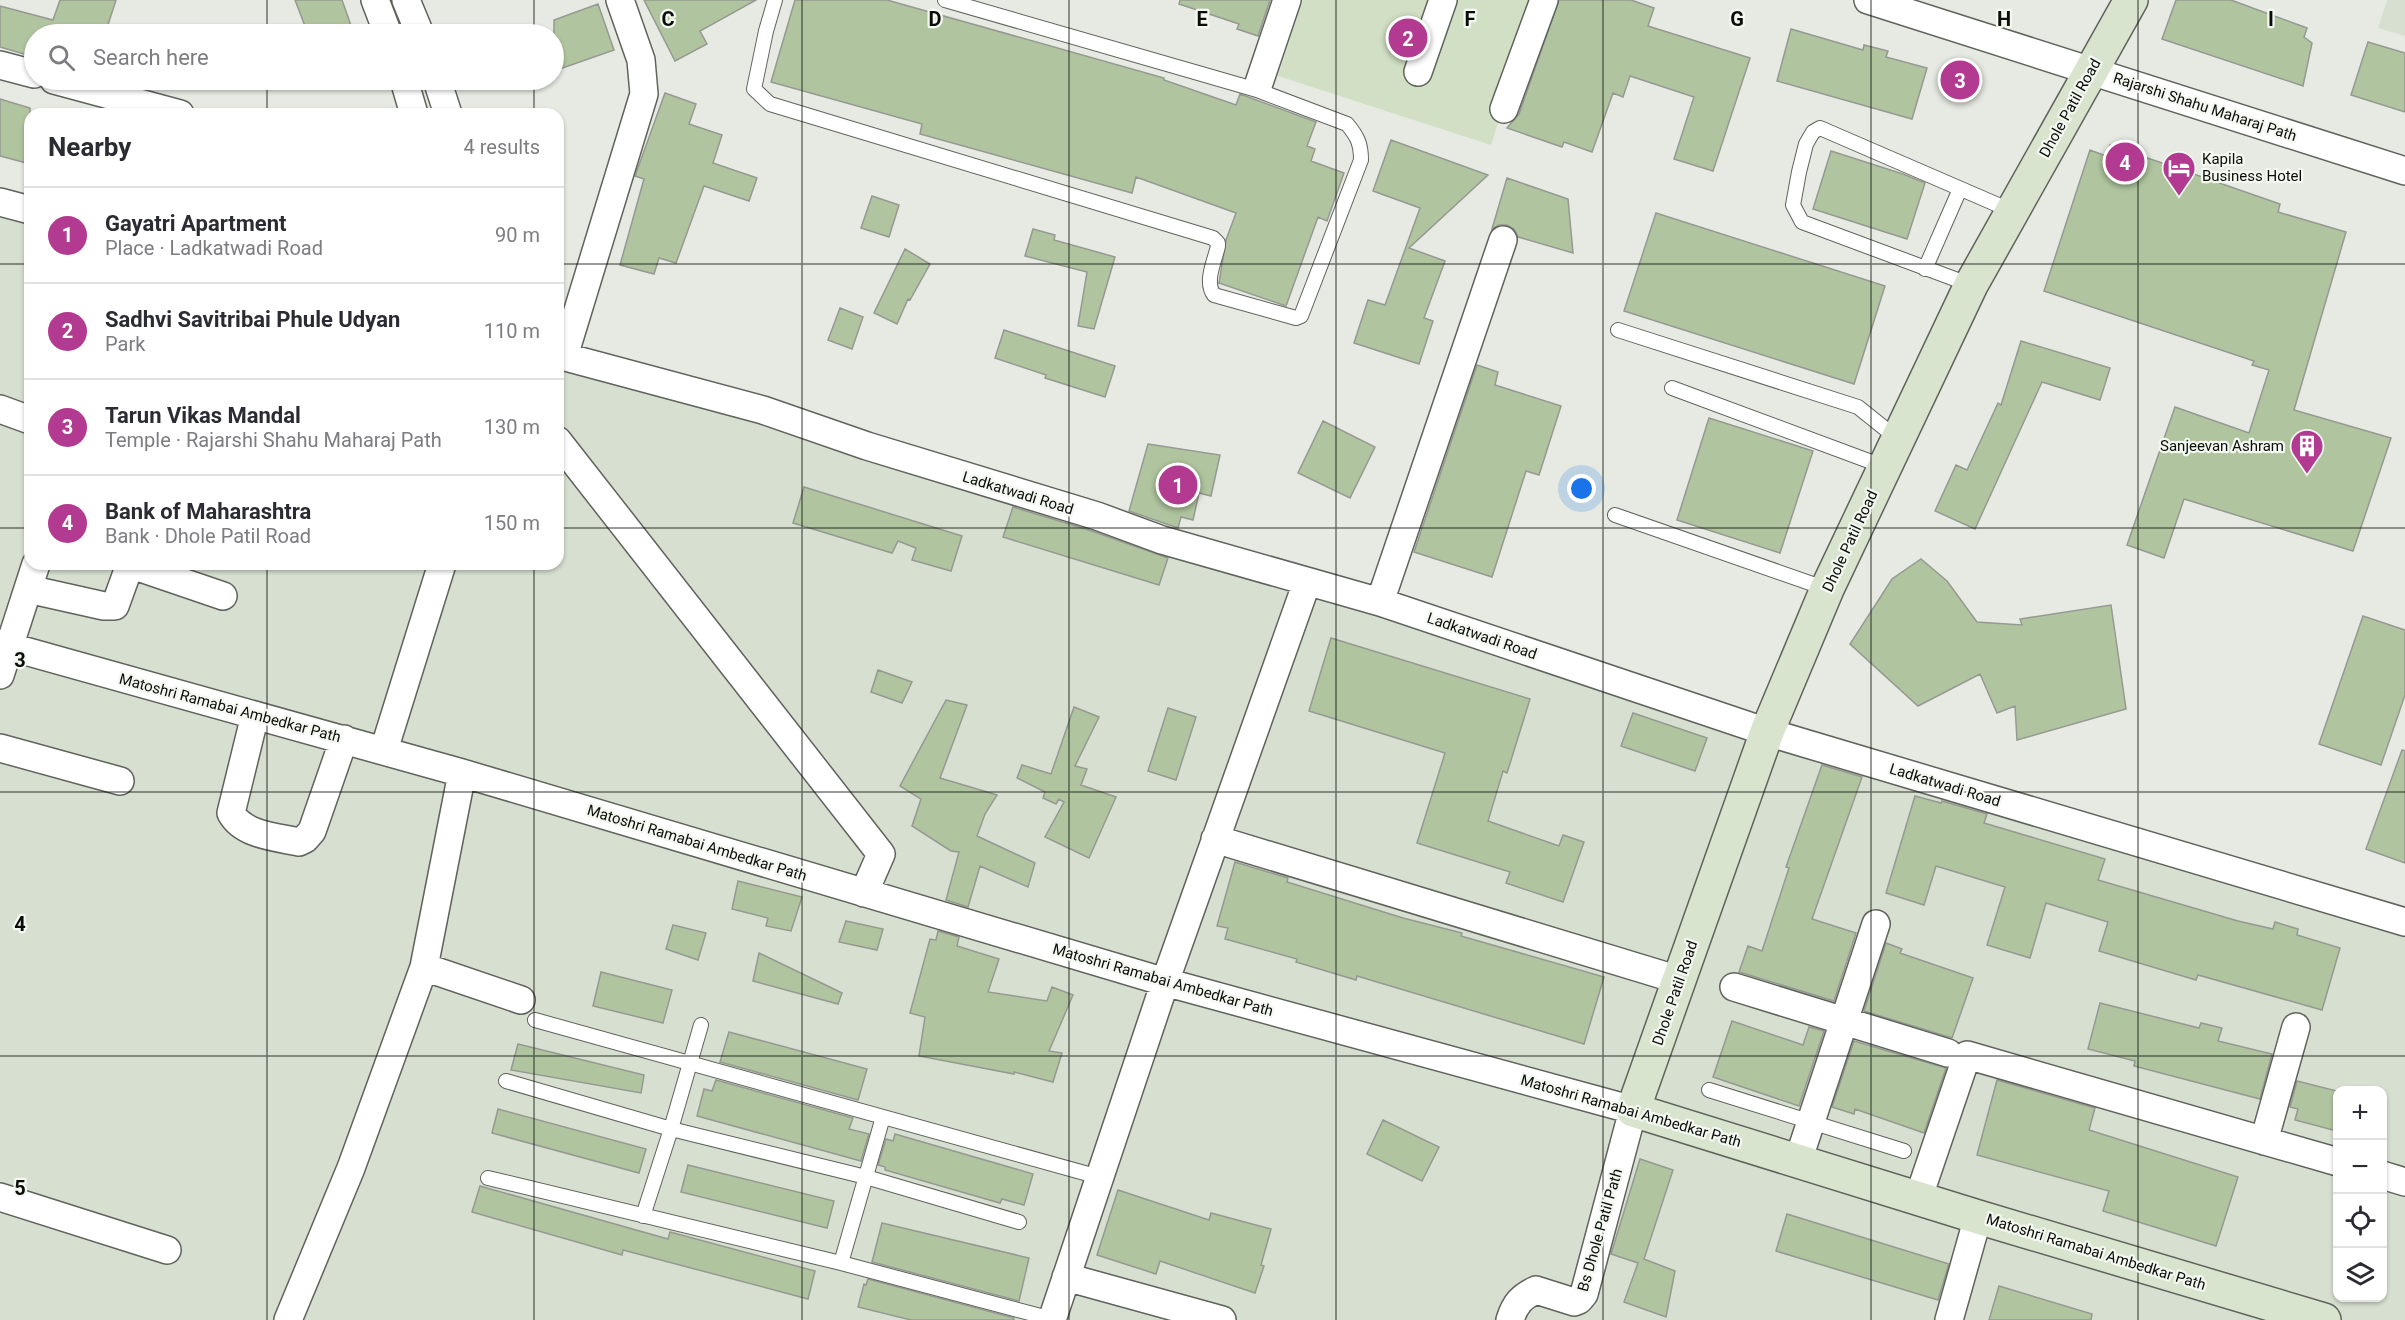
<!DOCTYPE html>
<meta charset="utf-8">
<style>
body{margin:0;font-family:Roboto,sans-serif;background:#f7f7f7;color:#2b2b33}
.controls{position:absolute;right:18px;bottom:18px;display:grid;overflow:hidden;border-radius:12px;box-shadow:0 2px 4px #0004}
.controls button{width:54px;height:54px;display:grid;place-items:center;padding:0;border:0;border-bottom:2px solid #e1e1e2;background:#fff;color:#2b2b33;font:30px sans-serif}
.you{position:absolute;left:1582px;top:489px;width:21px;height:21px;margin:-15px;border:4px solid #fff;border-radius:50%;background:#1a73e8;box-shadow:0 0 0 9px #1a73e833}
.badge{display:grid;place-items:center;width:39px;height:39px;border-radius:50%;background:#b23a90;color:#fff;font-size:20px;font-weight:700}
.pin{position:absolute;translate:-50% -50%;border:3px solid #fff;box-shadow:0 2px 6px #0006}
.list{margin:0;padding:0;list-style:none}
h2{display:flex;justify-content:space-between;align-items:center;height:78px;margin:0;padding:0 24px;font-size:26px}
h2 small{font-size:20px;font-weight:400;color:#7c7c81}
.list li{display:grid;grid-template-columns:39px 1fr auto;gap:18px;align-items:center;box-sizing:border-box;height:96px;padding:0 24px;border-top:2px solid #e1e1e2}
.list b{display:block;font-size:22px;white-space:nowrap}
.list p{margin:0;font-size:20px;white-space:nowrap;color:#7c7c81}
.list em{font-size:20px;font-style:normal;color:#7c7c81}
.icon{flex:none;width:33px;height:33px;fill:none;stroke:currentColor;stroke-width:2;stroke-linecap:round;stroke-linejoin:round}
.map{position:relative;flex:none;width:2405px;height:1320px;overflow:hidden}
.search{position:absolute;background:#fff;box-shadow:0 2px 4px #0004;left:24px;top:24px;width:540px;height:66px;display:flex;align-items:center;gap:15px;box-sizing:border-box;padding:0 21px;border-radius:33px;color:#7c7c81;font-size:22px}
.panel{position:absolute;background:#fff;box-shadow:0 2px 4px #0004;left:24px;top:108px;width:540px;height:462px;border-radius:18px}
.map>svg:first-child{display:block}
</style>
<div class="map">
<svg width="2405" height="1320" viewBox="0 0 2405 1320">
<rect width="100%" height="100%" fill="#e6eae3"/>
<!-- built -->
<path fill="#d7dfd1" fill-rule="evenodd" d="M2387,0H2405V36L2378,28Z
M0,190L30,199V564H558V341L638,362L751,401L2405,918V1320H0ZM2338,1090H2382V1298H2338Z"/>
<!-- green -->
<path fill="#d1e0c4" d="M1303,0H1538L1491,145L1278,76Z"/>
<!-- building -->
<path fill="#b0c59f" stroke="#959992" stroke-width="1.5" d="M60,0H116L105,34H34V57L0,47V6L53,20Z
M295,0H342L354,34H308Z
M644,0H756L700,31L707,44L675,61Z
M795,0H887L1164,78V80L1236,105L1240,94L1316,122L1307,146L1315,149L1311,161L1344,173L1327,221L1318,217L1286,306L1219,283L1226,240L1236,213L1136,177L1132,193L920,134L922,124L771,82Z
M1180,0H1270L1258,36L1237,29L1239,24L1179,4Z
M1559,0H1631L1654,8L1648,26L1750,58L1713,171L1674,159L1694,97L1630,76L1623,97L1613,93L1592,152L1564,142L1562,147L1507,128L1519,114Z
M2176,0H2231L2307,28L2304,37L2312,43L2303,86L2162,39Z
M598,4L614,50L554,71V20Z
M1791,29L1863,50L1864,45L1888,51L1886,57L1927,68L1912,119L1777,81Z
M2368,42L2405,53V112L2351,95Z
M665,93L696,104L689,124L722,135L713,163L757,178L749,201L704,186L676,263L659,258L654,274L620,265L644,179L635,176Z
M0,99L30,108V164L0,156Z
M1391,140L1488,175L1409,248L1445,261L1424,318L1433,321L1419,364L1354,343L1368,300L1385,305L1420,208L1373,191Z
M2110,145L2280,204L2278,212L2346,232L2294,410L2391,438L2353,551L2184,499L2164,558L2127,545L2175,407L2249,433L2269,370L2252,365L2254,361L2044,291L2090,150L2106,156Z
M1831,151L1903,174L1925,183L1907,239L1813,209Z
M1507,178L1568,199L1573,253L1518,237L1514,229L1507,225H1499L1492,229Z
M872,196L899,205L889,237L861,228Z
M1656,213L1885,286L1854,384L1624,311Z
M1033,229L1055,235L1054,240L1115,257L1094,329L1078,326L1087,272L1025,256Z
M905,249L930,264L910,300L908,299L897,324L874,313Z
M840,308L863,317L852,349L828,340Z
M1004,330L1115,366L1105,397L1045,378L1046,375L995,358Z
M2021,341L2110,368L2100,400L2042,382L1975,529L1935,511L1956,465L1967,470L1998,403L2001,405Z
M1477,365L1498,372L1495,385L1561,406L1539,475L1526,471L1492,577L1414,552Z
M1709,418L1813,451L1780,553L1677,520Z
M1323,421L1375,447L1350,498L1298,473Z
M1148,444L1220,455L1211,496L1199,493L1193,520L1181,517L1178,528L1129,511Z
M804,487L962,536L951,571L912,560L916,548L898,541L892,553L793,523Z
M1013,507L1092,531L1168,558L1159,585L1003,537Z
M1921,559L1947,581L1977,622L2022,625L2020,619L2111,605L2126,709L2017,740L2015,706L1997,713L1980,674L1918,706L1850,644L1892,579Z
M2363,616L2405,630V695L2381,765L2319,744Z
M1331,638L1530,699L1507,773L1503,771L1488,821L1559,846L1563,835L1584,842L1563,902L1506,883L1510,872L1417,843L1445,753L1309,711Z
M878,670L912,682L902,703L871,692Z
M946,700L967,705L940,778L997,795L985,814L977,836L1035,863L1028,887L980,866L968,907L946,900L959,852L951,851L912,826L921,799L900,786Z
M1074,707L1099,717L1075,766L1087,769L1081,785L1116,797L1089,858L1045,837L1064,802L1059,799L1056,804L1043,798L1045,792L1017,778L1022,765L1051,774Z
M1168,708L1196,717L1176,780L1148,771Z
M1633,713L1707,738L1695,771L1621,746Z
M2402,750L2405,751V863L2366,849Z
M1822,765L1862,777L1812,919L1856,933L1834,1001L1739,972L1748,946L1762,951L1789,868L1786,867Z
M1915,796L1941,803L1942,801L1987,814L1984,823L2105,859L2098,880L2238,921L2273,929L2275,922L2298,929L2297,935L2340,948L2322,1010L2198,975L2196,980L2099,951L2108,922L2046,903L2030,958L1987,945L2005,887L1936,866L1924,905L1886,893Z
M1235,862L1288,878L1287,882L1403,918L1462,933L1461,936L1604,977L1584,1044L1357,976L1356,980L1296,962L1297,959L1225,939L1228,928L1217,926Z
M738,881L802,897L791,931L766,926L768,918L732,909Z
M846,921L883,929L877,950L839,942Z
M673,925L706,933L698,960L666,949Z
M938,931L959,937L957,946L999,959L988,992L1047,1001L1052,987L1073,995L1049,1051L1062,1053L1053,1082L1014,1072V1074L919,1056L925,1017L910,1013L930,939L936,940Z
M1886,943L1902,949L1900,953L1973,978L1952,1038L1864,1011Z
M759,953L842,993L838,1004L753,981Z
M601,972L672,990L663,1023L593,1006Z
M2100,1003L2199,1028L2201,1023L2222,1028L2218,1041L2272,1054L2260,1099L2134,1066L2135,1061L2088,1049Z
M1732,1021L1803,1045L1809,1027L1824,1031L1799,1106L1713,1077Z
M729,1032L867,1069L858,1100L720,1062Z
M1854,1041L1946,1068L1924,1133L1855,1109L1854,1114L1832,1107Z
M518,1044L644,1075L641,1093L511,1070Z
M716,1080L853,1118L849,1129L869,1134L861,1161L697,1116L704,1089L712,1091Z
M1997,1080L2095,1108L2089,1130L2238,1177L2216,1246L2103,1211L2109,1191L1977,1155Z
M2297,1081L2337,1091V1131L2295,1120L2298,1109L2290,1107Z
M498,1109L646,1149L639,1173L492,1133Z
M1383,1120L1439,1147L1422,1181L1367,1154Z
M895,1134L1033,1174L1024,1205L1002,1199L1000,1203L885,1170V1167L878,1165L886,1139L893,1141Z
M1640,1159L1673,1170L1644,1259L1675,1271L1666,1317L1624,1302L1638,1263L1611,1254Z
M688,1165L834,1201L827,1228L681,1192Z
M480,1186L668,1239L670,1232L815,1271L808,1299L623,1250L622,1255L472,1212Z
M1118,1190L1209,1220L1211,1213L1271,1229L1261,1265L1264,1266L1255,1293L1160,1261L1156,1274L1097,1255Z
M1787,1214L1949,1264L1938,1300L1776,1251Z
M882,1223L1029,1258L1019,1301L872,1262Z
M868,1279L1014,1318V1320H911L858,1307L864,1284L866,1285Z
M1999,1286L2092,1314L2091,1320H1989Z"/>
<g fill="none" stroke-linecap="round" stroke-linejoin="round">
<!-- lane casing -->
<g stroke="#5f635c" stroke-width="16">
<path id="lane" d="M775,0L766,31L754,89L770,104L1213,238L1218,243V246C1215,260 1204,282 1214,295L1296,318L1301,316L1361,160C1361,143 1357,136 1347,124L1257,90L945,0
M1925,269L1960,189
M1971,285L1802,222L1793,205L1799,172L1806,144L1813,132L1820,128L2012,211
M1618,330L1858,407L1898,439
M1672,388L1885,467
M1615,515L1827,589
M535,1020L1099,1177
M506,1081L671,1129L866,1177L1019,1222
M1709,1090L1904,1151
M488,1178L841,1263L1052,1319
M643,1216L671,1129L701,1025
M841,1263L883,1117"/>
</g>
<!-- street casing -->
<g stroke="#5f635c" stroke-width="30">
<path id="street" d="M375,0L388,34
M406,0L420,34
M1868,0L2405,171
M0,65L34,74
M1418,72L1443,0
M54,80L180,114
M404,80L414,114
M437,80L448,114
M1259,83L1287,0
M1504,109L1544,0
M0,202L30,210
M558,355L763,410L867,446L1097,516L1162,540L1380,602L1767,732L2405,922
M564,356L644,94L641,60L620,0
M0,409L30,420
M558,441L881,854L864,893
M28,589L104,606H115L128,570L135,566L223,596
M1380,602L1503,240
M0,644L462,773L1165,982L1633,1110L1584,1294L1579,1300L1574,1302L1536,1290C1521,1297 1515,1304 1510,1320
M0,675L36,564
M255,715L231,813C243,835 276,837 299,842L305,839L312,831L344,739
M0,748L120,781
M384,750L442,564
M1215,839L1679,980
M424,967L521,1000
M1734,987L1948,1053
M2264,1141L2296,1027
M1798,1161L1876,924
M2382,1175L2405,1182
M0,1197L167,1250
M1918,1199L1967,1055L2338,1162
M1066,1277L1222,1320
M288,1320L351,1168L424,967L462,773
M1052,1320L1165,982L1307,582
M1949,1320L1978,1217"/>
</g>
<!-- secondary casing -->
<g stroke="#5f635c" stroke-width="36">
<path id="secondary" d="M2131,0L1971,285L1827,589L1767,732L1633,1110L1978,1217L2324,1320"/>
</g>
<!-- lane -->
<use href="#lane" stroke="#fff" stroke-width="14"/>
<!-- street -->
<use href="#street" stroke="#fff" stroke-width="27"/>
<!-- secondary -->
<use href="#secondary" stroke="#d9e4ce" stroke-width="33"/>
</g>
<!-- grid -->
<path fill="none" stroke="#0b0d0a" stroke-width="1.5" stroke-opacity="0.55" d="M267,0V34M534,0V34M802,0V1320M1069,0V1320M1336,0V1320M1603,0V1320M1871,0V1320M2138,0V1320M267,80V114M534,80V114M0,264H30M558,264H2405M0,528H30M558,528H2405M267,564V1320M534,564V1320M0,792H2405M0,1056H2405"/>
<!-- icons -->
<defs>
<g id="hotel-pin" transform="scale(1.725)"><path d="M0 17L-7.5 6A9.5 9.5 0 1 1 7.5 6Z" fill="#b23a90" stroke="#f3f8f0"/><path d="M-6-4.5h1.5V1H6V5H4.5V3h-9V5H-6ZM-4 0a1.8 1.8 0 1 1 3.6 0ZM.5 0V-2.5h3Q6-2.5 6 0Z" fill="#fff"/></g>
<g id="building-pin" transform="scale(1.725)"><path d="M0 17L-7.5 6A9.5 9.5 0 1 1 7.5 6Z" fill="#b23a90" stroke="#f3f8f0"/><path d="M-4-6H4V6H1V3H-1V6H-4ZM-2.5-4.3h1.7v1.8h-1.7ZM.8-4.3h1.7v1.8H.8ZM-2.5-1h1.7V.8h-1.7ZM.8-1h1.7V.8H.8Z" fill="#fff"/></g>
</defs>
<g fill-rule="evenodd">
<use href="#hotel-pin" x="2179" y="168"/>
<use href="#building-pin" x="2307" y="446"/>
</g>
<g text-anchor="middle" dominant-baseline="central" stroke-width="4.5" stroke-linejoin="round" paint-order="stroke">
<!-- street labels -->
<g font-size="15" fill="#0b0d0a" stroke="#f3f8f0">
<text transform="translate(2205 107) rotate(18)">Rajarshi Shahu Maharaj Path</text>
<text transform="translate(2070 108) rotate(-61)">Dhole Patil Road</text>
<text transform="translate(1018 493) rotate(17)">Ladkatwadi Road</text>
<text transform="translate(1850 541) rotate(-65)">Dhole Patil Road</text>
<text transform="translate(1482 636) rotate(19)">Ladkatwadi Road</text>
<text transform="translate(230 708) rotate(15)">Matoshri Ramabai Ambedkar Path</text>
<text transform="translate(1945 785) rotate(17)">Ladkatwadi Road</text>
<text transform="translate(697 843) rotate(17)">Matoshri Ramabai Ambedkar Path</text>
<text transform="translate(1163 980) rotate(16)">Matoshri Ramabai Ambedkar Path</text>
<text transform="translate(1675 993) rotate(-71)">Dhole Patil Road</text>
<text transform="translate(1631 1111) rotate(16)">Matoshri Ramabai Ambedkar Path</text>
<text transform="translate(1600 1230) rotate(-74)">Bs Dhole Patil Path</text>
<text transform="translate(2096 1252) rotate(17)">Matoshri Ramabai Ambedkar Path</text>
</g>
<!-- poi labels -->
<g font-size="15" fill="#0b0d0a" stroke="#f3f8f0" text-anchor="start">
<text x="2202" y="159">Kapila<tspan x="2202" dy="17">Business Hotel</tspan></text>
<text x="2284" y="446" text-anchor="end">Sanjeevan Ashram</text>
</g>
</g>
<g font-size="20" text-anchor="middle" font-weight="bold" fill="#0b0d0a" stroke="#f3f8f0" stroke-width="4.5" stroke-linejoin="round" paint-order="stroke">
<text x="668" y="26">C</text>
<text x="935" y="26">D</text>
<text x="1202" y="26">E</text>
<text x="1470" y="26">F</text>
<text x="1737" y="26">G</text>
<text x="2004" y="26">H</text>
<text x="2271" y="26">I</text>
<text x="20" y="667">3</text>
<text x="20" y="931">4</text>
<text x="20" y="1195">5</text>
</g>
</svg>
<div class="controls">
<button>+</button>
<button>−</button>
<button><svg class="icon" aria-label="locate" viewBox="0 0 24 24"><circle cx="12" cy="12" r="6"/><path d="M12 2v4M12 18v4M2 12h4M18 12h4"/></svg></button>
<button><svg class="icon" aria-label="layers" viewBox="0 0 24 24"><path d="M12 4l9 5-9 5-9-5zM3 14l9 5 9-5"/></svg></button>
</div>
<div class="you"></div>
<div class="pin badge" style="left:1178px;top:485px">1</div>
<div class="pin badge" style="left:1408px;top:38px">2</div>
<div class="pin badge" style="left:1960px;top:80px">3</div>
<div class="pin badge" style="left:2125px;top:162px">4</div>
<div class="search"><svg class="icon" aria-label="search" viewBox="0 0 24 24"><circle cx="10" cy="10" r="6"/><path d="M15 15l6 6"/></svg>Search here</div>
<section class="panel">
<h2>Nearby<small>4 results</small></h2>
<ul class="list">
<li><span class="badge">1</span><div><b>Gayatri Apartment</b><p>Place · Ladkatwadi Road</p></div><em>90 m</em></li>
<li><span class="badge">2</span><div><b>Sadhvi Savitribai Phule Udyan</b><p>Park</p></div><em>110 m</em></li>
<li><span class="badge">3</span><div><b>Tarun Vikas Mandal</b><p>Temple · Rajarshi Shahu Maharaj Path</p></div><em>130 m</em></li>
<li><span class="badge">4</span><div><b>Bank of Maharashtra</b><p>Bank · Dhole Patil Road</p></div><em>150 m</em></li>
</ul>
</section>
</div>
